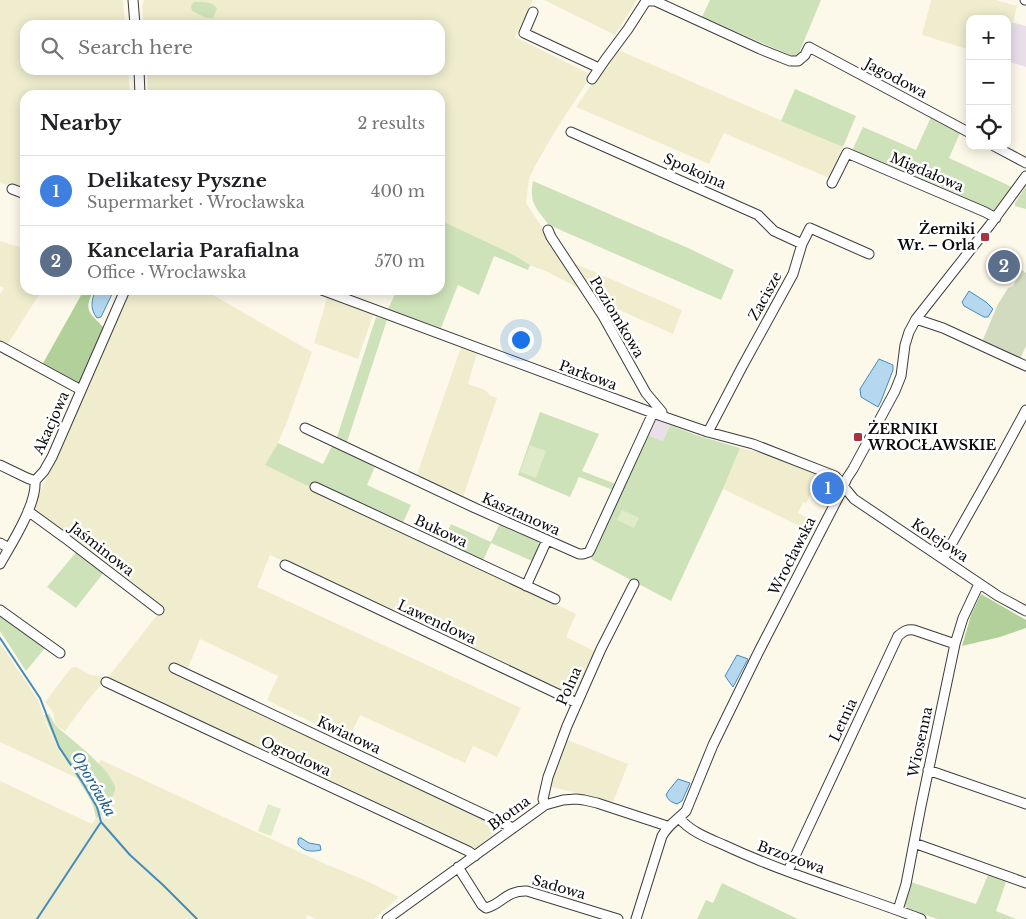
<!DOCTYPE html>
<meta charset="utf-8">
<style>
body{margin:0;font-family:"Libre Baskerville",serif;background:#f2f2f2;color:#202124}
.controls{position:absolute;right:15px;top:15px;display:grid;overflow:hidden;border-radius:10px;box-shadow:0 2px 12px #0003}
.controls button{width:45px;height:45px;display:grid;place-items:center;padding:0;border:0;border-bottom:1px solid #e0e0e0;background:#fff;color:#202124;font:25px sans-serif}
.you{position:absolute;left:520px;top:339px;width:18px;height:18px;margin:-12px;border:4px solid #fff;border-radius:50%;background:#1a73e8;box-shadow:0 0 0 8px #1a73e833}
.badge{display:grid;place-items:center;width:32px;height:32px;border-radius:50%;background:#a93439;color:#fff;font-size:16px;font-weight:700}
.pin{position:absolute;translate:-50% -50%;border:2px solid #fff;box-shadow:0 1px 5px #0006}
.list{margin:0;padding:0;list-style:none}
h2{display:flex;justify-content:space-between;align-items:center;height:65px;margin:0;padding:0 20px;font-size:21px}
h2 small{font-size:16px;font-weight:400;color:#757577}
.list li{display:grid;grid-template-columns:32px 1fr auto;gap:15px;align-items:center;box-sizing:border-box;height:70px;padding:0 20px;border-top:1px solid #e0e0e0}
.list b{display:block;font-size:19px;white-space:nowrap}
.list p{margin:0;font-size:16px;white-space:nowrap;color:#757577}
.list em{font-size:16px;font-style:normal;color:#757577}
.icon{flex:none;width:28px;height:28px;fill:none;stroke:currentColor;stroke-width:2;stroke-linecap:round;stroke-linejoin:round}
.map{position:relative;flex:none;width:1026px;height:919px;overflow:hidden}
.search{position:absolute;background:#fff;box-shadow:0 2px 12px #0003;left:20px;top:20px;width:425px;height:55px;display:flex;align-items:center;gap:12px;box-sizing:border-box;padding:0 18px;border-radius:15px;color:#757577;font-size:19px}
.panel{position:absolute;background:#fff;box-shadow:0 2px 12px #0003;left:20px;top:90px;width:425px;height:205px;border-radius:15px}
.map>svg:first-child{display:block}
</style>
<div class="map">
<svg width="1026" height="919" viewBox="0 0 1026 919">
<rect width="100%" height="100%" fill="#fcf9ea"/>
<!-- industrial -->
<path fill="#e8dfe9" d="M1007,21L1026,26V67L1007,61Z
M654,419L670,425L663,441L647,435Z"/>
<!-- farmland -->
<path fill="#efedce" fill-rule="evenodd" d="M0,0H123L125,25H25V70H128L130,95H25V190L0,183Z
M144,0H533L515,37L592,75L557,128L535,166L529,179L526,203L581,286L576,287L548,272L529,265L512,254L440,220V95H148L147,70H440V25H259L251,20L242,25H144L142,7ZM195,2L209,3L211,18L203,16Z
M544,0H637L615,35Z
M931,0H996L1017,6L1013,23L1007,21V19L992,18V19H970V50L922,35Z
M616,49L843,147L829,178L724,133L709,164L576,107Z
M0,241L23,248L25,246V290H42L7,345L0,341V294L4,288L0,286Z
M574,263L682,310L673,334L597,300L592,290L588,285Z
M129,290H204L312,352L287,422L278,443L265,465L399,528L576,614L566,637L596,652L575,697L270,555L257,587L521,708L497,757L473,746L465,763L360,715L348,740L267,700L278,676L200,639L188,668L176,663L172,670L503,826L475,849L457,839L314,773L107,678L88,700L65,731L56,726L53,712L45,702L71,668L76,667L91,675L103,677L109,676L162,609L36,513L33,507L43,485L62,446Z
M327,298L373,315L358,359L314,343Z
M461,347L477,353L468,384L485,390L491,396L497,398L462,500L416,477Z
M740,448L762,453L816,471L821,476L806,503L803,502L798,513L813,521L810,531L723,489Z
M0,643L38,700L47,726L58,749L77,778L0,742Z
M565,739L628,764L613,802L552,787L550,783L552,774Z
M101,760L323,863L367,881L399,897L374,919H316L307,915L306,919H0V781L92,824L96,818L103,814L106,771L98,763Z"/>
<!-- green -->
<path fill="#cee2b9" d="M710,0H821L797,58L702,17Z
M195,2C204,2 211,1 217,8L213,18C205,19 199,14 192,11L191,6L193,3Z
M795,89L856,116L843,147L781,121Z
M931,117L960,133L949,158L1012,187L995,211L852,151L863,127L916,150Z
M533,181L688,248L734,270L721,300L549,225C536,208 529,204 533,181Z
M1026,186V209L1015,206V203Z
M440,220L512,254L530,265L528,270L494,256L479,295L458,285L441,328L388,309L397,290H440Z
M376,317L387,320L346,445L336,440Z
M540,412L599,434L582,471L616,484L613,490L579,477L570,497L518,475Z
M670,425L693,434L740,448L723,489L671,601L591,559L647,435L663,441Z
M278,443L323,464L333,444L376,464L367,485L411,505L402,525L312,488L265,465Z
M500,523L537,539L539,545L532,561L491,543L482,563L442,544L451,524L491,542Z
M77,551L105,571L76,608L47,587Z
M0,614L45,648L26,671L0,631Z
M49,714L56,726L88,753L106,771L115,786V791L106,810L103,814L96,818L93,805L89,797L57,746L44,715Z
M988,875L1006,882L996,911L1016,919H937L907,908L902,903L911,882L976,904Z
M722,883L798,919H697L706,900L713,903Z"/>
<!-- forest -->
<path fill="#b2d19a" d="M84,290H94C83,311 89,312 104,328L79,384L42,365Z
M981,594L1026,620V628L1000,637L962,646L971,615Z"/>
<!-- cemetery -->
<path fill="#d2dbbf" d="M1022,270L1026,273V346L1020,359L982,342L997,306L1008,288L1013,286Z"/>
<!-- pitch -->
<path fill="#dfebc9" d="M530,445L546,451L536,478L520,472Z
M622,510L639,518L634,528L617,520Z
M268,804L281,809L271,836L258,831Z"/>
<!-- water -->
<path fill="#b5d8ee" stroke="#458bbc" d="M96,290H114L101,317L97,318C90,309 91,300 96,290Z
M969,291L986,302L993,309L988,317H984L964,306L962,302Z
M879,359L893,365V370L881,401L878,407L861,397L860,389Z
M737,655L748,659L733,687L725,676Z
M678,779L690,783L682,801L677,804C671,802 669,801 666,795L669,790Z
M299,838H301L309,843L320,845L321,850C312,852 304,852 298,844V840Z"/>
<g fill="none" stroke-linecap="round" stroke-linejoin="round">
<!-- stream -->
<path stroke="#458bbc" stroke-width="2" d="M0,638L40,698L59,747L83,783L97,807L101,822L130,855L163,885L197,919
M37,919L101,822"/>
<!-- minor casing -->
<g stroke="#3d3d3d" stroke-width="11">
<path id="minor" d="M133,0L135,25
M1025,0H1026
M533,12L524,33L599,68
M139,70L140,95
M592,79L605,60L628,29L646,1H655L760,49L790,61H798L805,55L809,47L970,133
M571,132L758,215L774,231L802,244
M994,146L1026,163
M832,183L847,153L985,212L996,218
M12,189L25,194
M548,230L551,237L603,316L646,393L662,412V416
M322,290L653,413L708,432L753,444L835,476L854,499L998,596L1026,611
M916,319L943,328L1026,366
M0,346L81,390
M305,428L475,508L579,554H583L589,552L591,548L653,413
M708,432L742,367L793,274L802,244L810,228L869,254
M0,465L27,478L35,481
M35,481L44,471L52,457L125,290
M315,487L555,599
M28,511L65,538L159,610
M0,543L9,548
M943,559L995,467L1026,410
M0,564C12,543 37,504 35,481
M285,565L577,703
M526,586L547,540
M0,610L60,653
M174,668L513,828
M106,682L217,734L468,851L475,856
M928,770L1026,804
M545,805L543,799L548,777L567,726L601,649L634,584
M679,818C691,832 708,838 724,845C788,875 856,894 921,919
M914,843L1026,883
M458,867L482,905L486,908C501,905 506,890 527,891L618,919
M788,871L898,636C904,631 907,629 914,630L955,644
M898,910L906,884L921,806L955,644L963,618L979,584
M387,919L545,805L563,800L576,799L584,800L597,803L667,826
M636,919L662,836C669,824 676,821 686,811L713,745L758,653L840,494L847,478L853,469L895,391L901,376L905,345L909,332L916,319L990,225L1026,176"/>
</g>
<!-- minor -->
<use href="#minor" stroke="#fff" stroke-width="9"/>
</g>
<!-- markers -->
<g fill="#a93439" stroke="#fff" stroke-width="2">
<rect x="980" y="232" width="10" height="10" rx="2.5"/>
<rect x="853" y="432" width="10" height="10" rx="2.5"/>
</g>
<g text-anchor="middle" dominant-baseline="central" stroke-width="5" stroke-linejoin="round" paint-order="stroke">
<!-- street labels -->
<g font-size="14" fill="#0a0a0a" stroke="#fff">
<text transform="translate(896 78) rotate(28)">Jagodowa</text>
<text transform="translate(695 171) rotate(24)">Spokojna</text>
<text transform="translate(927 172) rotate(23)">Migdałowa</text>
<text transform="translate(765 296) rotate(-61)">Zacisze</text>
<text transform="translate(617 317) rotate(59)">Poziomkowa</text>
<text transform="translate(588 375) rotate(20)">Parkowa</text>
<text transform="translate(51 423) rotate(-66)">Akacjowa</text>
<text transform="translate(521 514) rotate(24)">Kasztanowa</text>
<text transform="translate(441 531) rotate(25)">Bukowa</text>
<text transform="translate(940 540) rotate(34)">Kolejowa</text>
<text transform="translate(102 549) rotate(38)">Jaśminowa</text>
<text transform="translate(792 556) rotate(-63)">Wrocławska</text>
<text transform="translate(437 622) rotate(25)">Lawendowa</text>
<text transform="translate(569 686) rotate(-66)">Polna</text>
<text transform="translate(843 720) rotate(-65)">Letnia</text>
<text transform="translate(349 735) rotate(25)">Kwiatowa</text>
<text transform="translate(920 742) rotate(-78)">Wiosenna</text>
<text transform="translate(296 756) rotate(25)">Ogrodowa</text>
<text transform="translate(509 813) rotate(-36)">Błotna</text>
<text transform="translate(791 857) rotate(20)">Brzozowa</text>
<text transform="translate(559 887) rotate(16)">Sadowa</text>
</g>
<!-- poi labels -->
<g font-size="14" font-weight="bold" fill="#0a0a0a" stroke="#fff" text-anchor="end">
<text x="975" y="229">Żerniki<tspan x="975" dy="16">Wr. – Orla</tspan></text>
<text x="868" y="429" text-anchor="start">ŻERNIKI<tspan x="868" dy="16">WROCŁAWSKIE</tspan></text>
</g>
<!-- water labels -->
<g font-size="15" font-style="italic" fill="#245e8c" stroke="#fff">
<text transform="translate(94 784) rotate(60)">Oporówka</text>
</g>
</g>
</svg>
<div class="controls">
<button>+</button>
<button>−</button>
<button><svg class="icon" aria-label="locate" viewBox="0 0 24 24"><circle cx="12" cy="12" r="6"/><path d="M12 2v4M12 18v4M2 12h4M18 12h4"/></svg></button>
</div>
<div class="you"></div>
<div class="pin badge" style="left:828px;top:488px;background:#3f7fe0">1</div>
<div class="pin badge" style="left:1004px;top:266px;background:#5c6f8a">2</div>
<div class="search"><svg class="icon" aria-label="search" viewBox="0 0 24 24"><circle cx="10" cy="10" r="6"/><path d="M15 15l6 6"/></svg>Search here</div>
<section class="panel">
<h2>Nearby<small>2 results</small></h2>
<ul class="list">
<li><span class="badge" style="background:#3f7fe0">1</span><div><b>Delikatesy Pyszne</b><p>Supermarket · Wrocławska</p></div><em>400 m</em></li>
<li><span class="badge" style="background:#5c6f8a">2</span><div><b>Kancelaria Parafialna</b><p>Office · Wrocławska</p></div><em>570 m</em></li>
</ul>
</section>
</div>
